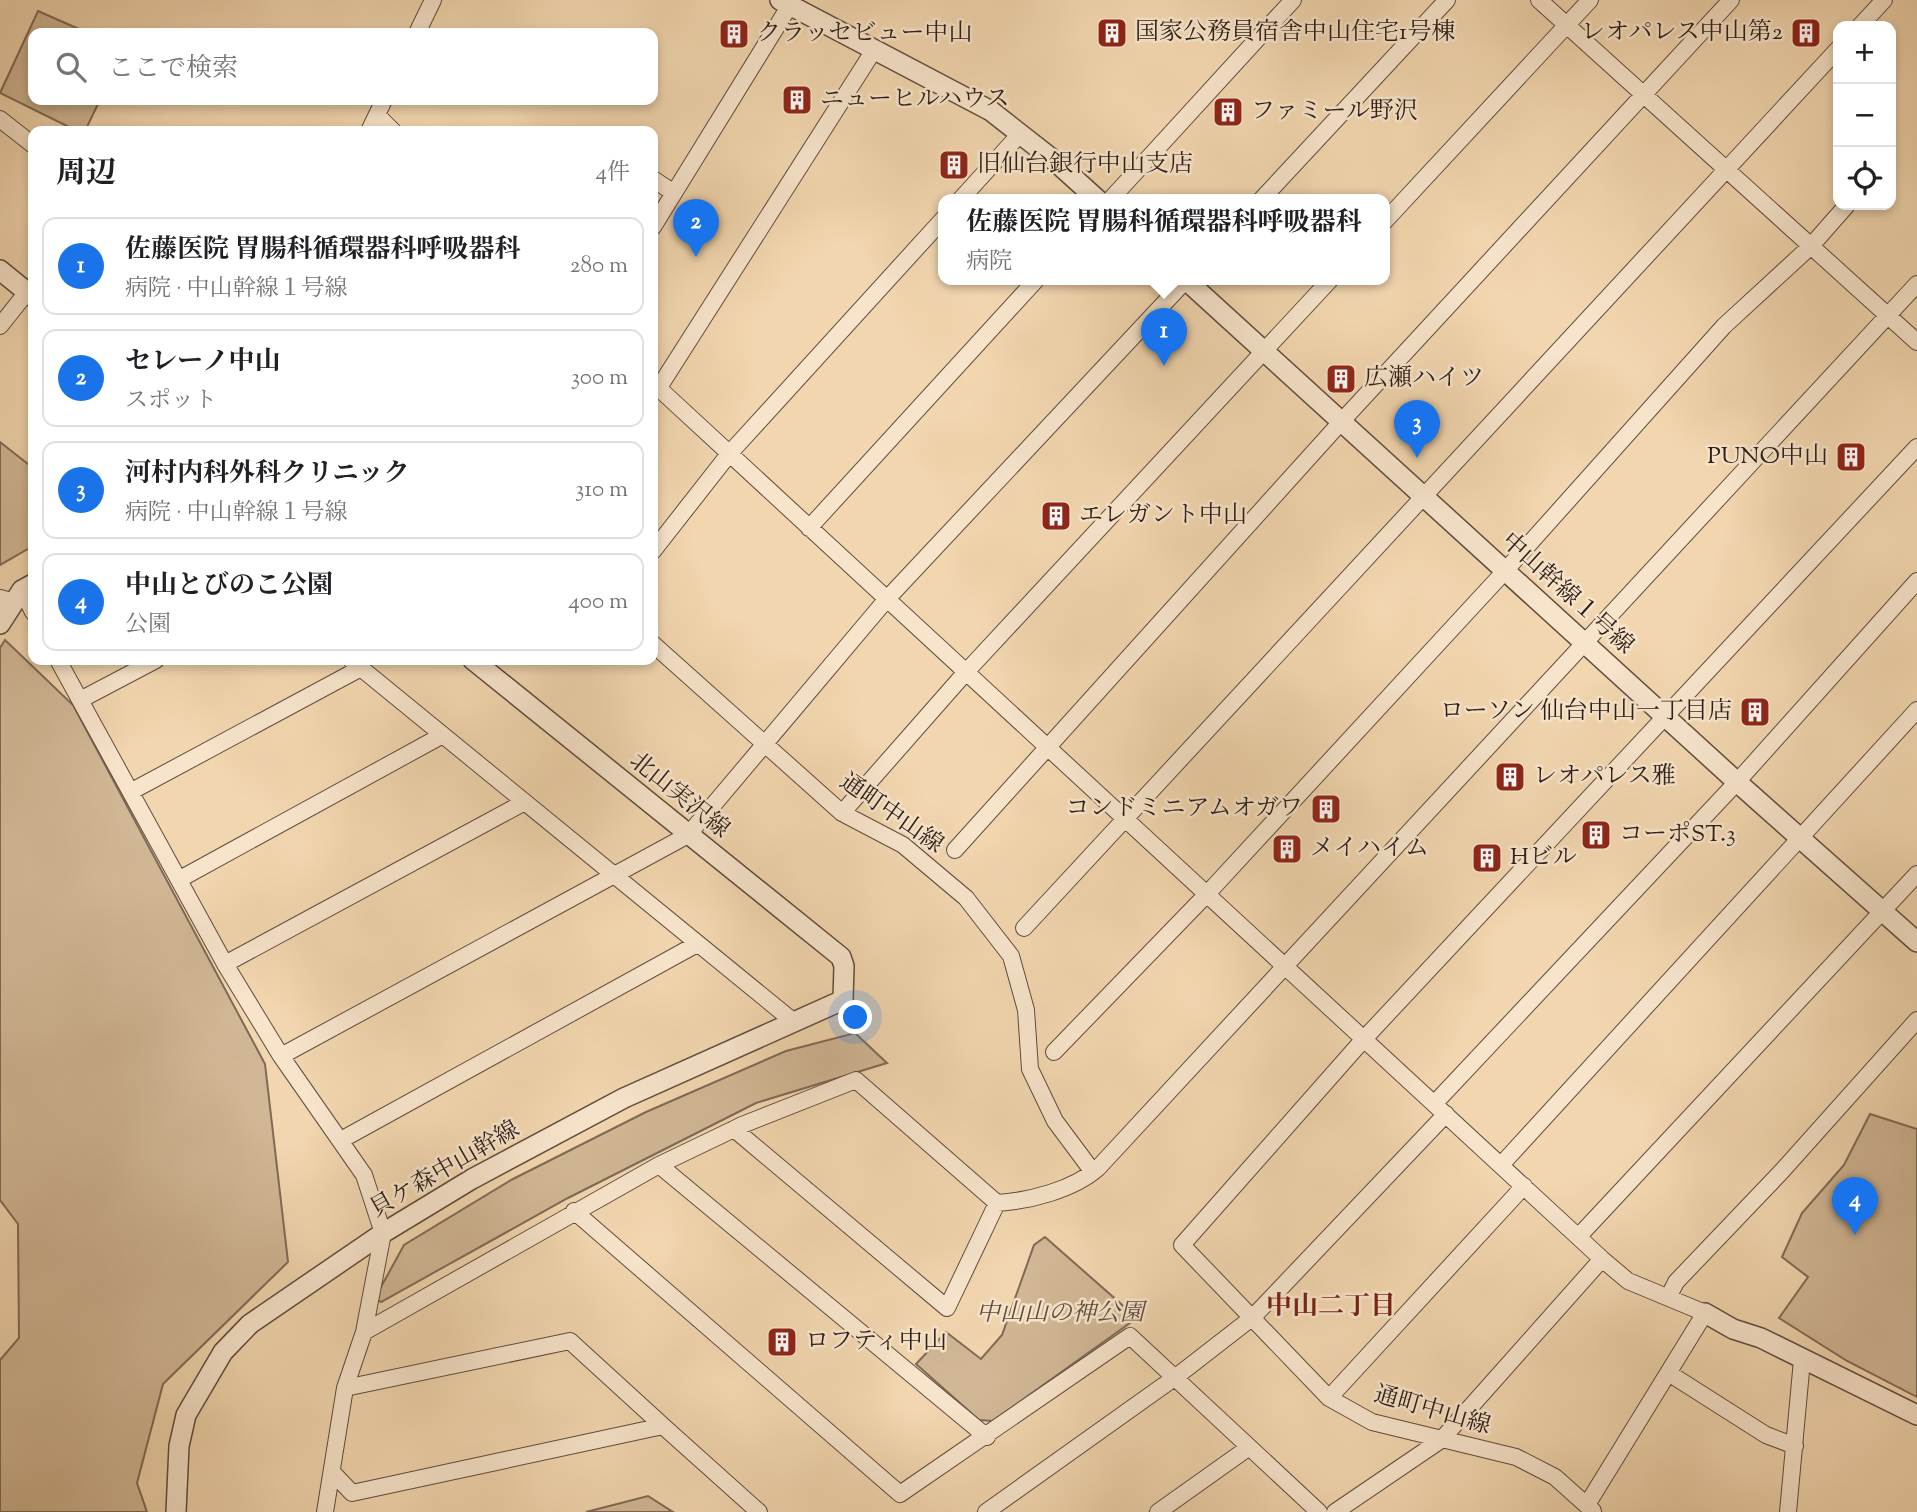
<!DOCTYPE html>
<html lang="ja">
<meta charset="utf-8">
<style>
body{margin:0;font-family:"Sorts Mill Goudy","Noto Serif JP",serif;background:#f6f6f6;color:#202124}
.controls{position:absolute;right:21px;top:21px;display:grid;overflow:hidden;border-radius:14px;box-shadow:0 4px 10px #0003}
.controls button{width:63px;height:63px;display:grid;place-items:center;padding:0;border:0;border-bottom:2px solid #e0e0e0;background:#fff;color:#202124;font:35px sans-serif}
.you{position:absolute;left:856px;top:1018px;width:24px;height:24px;margin:-18px;border:5px solid #fff;border-radius:50%;background:#1a73e8;box-shadow:0 0 0 10px #1a73e833}
.badge{display:grid;place-items:center;width:46px;height:46px;border-radius:50%;background:#1a73e8;color:#fff;font-size:23px;font-weight:700}
.pin{position:absolute;translate:-50% -58px;filter:drop-shadow(0 2px 4px #0008)}
.pin::after{content:'';position:absolute;top:37px;width:24px;height:21px;background:inherit;clip-path:polygon(0 0,100% 0,50% 100%)}
.popup{position:absolute;left:938px;top:194px;width:452px;height:91px;box-sizing:border-box;display:grid;place-content:center;border-radius:14px;background:#fff;filter:drop-shadow(0 2px 5px #0005);font-size:23px;white-space:nowrap;color:#757577}
.popup b{font-size:26px;color:#202124}
.popup::after{content:'';position:absolute;left:50%;top:100%;margin-left:-14px;border:14px solid transparent;border-top-color:#fff}
.list{margin:0;padding:0;list-style:none}
h2{display:flex;justify-content:space-between;align-items:center;height:91px;margin:0;padding:0 28px;font-size:30px}
h2 small{font-size:23px;font-weight:400;color:#757577}
.list li{display:grid;grid-template-columns:46px 1fr auto;gap:21px;align-items:center;box-sizing:border-box;height:98px;margin:0 14px 14px;padding:0 14px;border:2px solid #e0e0e0;border-radius:14px}
.list b{display:block;font-size:26px;white-space:nowrap}
.list p{margin:0;font-size:23px;white-space:nowrap;color:#757577}
.list em{font-size:23px;font-style:normal;color:#757577}
.icon{flex:none;width:38px;height:38px;fill:none;stroke:currentColor;stroke-width:2;stroke-linecap:round;stroke-linejoin:round}
.map{position:relative;flex:none;width:1917px;height:1512px;overflow:hidden}
.search{position:absolute;background:#fff;box-shadow:0 4px 10px #0003;left:28px;top:28px;width:630px;height:77px;display:flex;align-items:center;gap:18px;box-sizing:border-box;padding:0 24px;border-radius:14px;color:#757577;font-size:26px}
.panel{position:absolute;background:#fff;box-shadow:0 4px 10px #0003;left:28px;top:126px;width:630px;height:539px;border-radius:14px}
.map>svg:first-child{display:block}
</style>
<div class="map">
<svg width="1917" height="1512" viewBox="0 0 1917 1512">
<rect width="100%" height="100%" fill="#f2d6af"/>
<filter id="stains"><feTurbulence type="fractalNoise" baseFrequency=".00286" numOctaves="4"/><feColorMatrix values="0 0 0 0 .2 0 0 0 0 .09 0 0 0 0 .02 0 0 0 .5 -.17"/></filter>
<radialGradient id="worn" r=".72"><stop offset=".6" stop-color="#630" stop-opacity="0"/><stop offset="1" stop-color="#630" stop-opacity=".3"/></radialGradient>
<!-- green -->
<path fill="#d1b795" stroke="#7f6a56" stroke-width="2" d="M38,11L88,33H33V100H100L85,131H77L0,93Z
M0,442L33,468V546L0,565Z
M5,640L73,705L265,1064L288,1262L163,1384L137,1483L147,1512H0V1360L19,1338L18,1224L0,1200V648Z
M855,1033L887,1063L756,1103L568,1198L381,1302L375,1298L404,1245L511,1180L646,1112L786,1051Z
M1870,1114L1917,1129V1397L1847,1361L1779,1318L1808,1277L1782,1257L1802,1213L1844,1165Z
M1045,1237L1137,1318L993,1421L979,1420L916,1364L946,1332L981,1359L1002,1335L1034,1245Z
M648,1496L673,1512H586Z"/>
<g fill="none" stroke-linecap="round" stroke-linejoin="round">
<!-- minor casing -->
<g stroke="#5e4c3e" stroke-width="18">
<path id="minor" d="M1539,0L1917,342
M1860,26L1884,0
M417,33L433,0
M377,115L393,131
M0,119L33,145
M369,131L384,100
M653,179L674,193
M960,200L1020,134
M1110,200L1293,0
M1261,200L1447,0
M1384,222L1590,0
M653,227L790,5
M0,326L27,292
M653,383L1602,1259L1628,1281L1705,1313L1588,1503
M658,389L874,50
M809,528L1036,280
M653,551L729,454L944,218
M22,590L33,612
M0,598L14,602
M653,644L842,813L903,845L966,898L1011,956L1026,1010L1030,1069L1055,1121L1093,1172
M58,660L225,964L281,1056L364,1175L383,1233L364,1332L345,1388L325,1512
M351,660L794,1022
M80,700L156,660
M132,791L361,668
M842,813L966,672L1330,280
M955,850L1341,422L1731,0
M180,879L441,736
M1024,928L1838,49
M225,964L523,803
M1054,1052L1207,894L1505,571L1724,326L1811,246L1847,205
M281,1056L688,835L886,600L1186,280
M1434,1104L1737,782L1917,581
M341,1140L697,944
M659,1165L987,1437
M1501,1165L1917,710
M997,1203C1029,1201 1073,1190 1098,1168L1917,284
M574,1211L900,1494L1130,1336L1319,1512
M1579,1236L1917,874
M1669,1296L1676,1282L1782,1171L1917,1020
M364,1332L659,1165L734,1129L742,1125L856,1080L997,1203L947,1308L734,1129
M1670,1374L1766,1435L1795,1446
M345,1388L570,1341L663,1426
M1329,1398L1524,1186
M332,1472L352,1493L663,1426L759,1512
M1593,1511L1555,1477L1516,1457L1372,1422L1329,1398L1182,1245L1363,1040L1917,447
M986,1512L1177,1376L1253,1317L1446,1114
M1158,1512L1248,1448
M1335,1512L1441,1440L1602,1259
M1788,1512L1802,1360"/>
</g>
<!-- tertiary casing -->
<g stroke="#5e4c3e" stroke-width="22">
<path id="tertiary" d="M780,0L991,111L1056,162L1098,200
M0,270L33,297
M1186,280L1737,782L1917,942
M0,624L22,590L33,584
M1705,1313L1733,1329L1761,1338L1917,1415
M176,1512L179,1446L186,1415L223,1352L250,1324L383,1233L472,1179L624,1098L843,1000L844,966L841,957L473,660"/>
</g>
<!-- minor -->
<use href="#minor" stroke="#f7e4cb" stroke-width="16"/>
<!-- tertiary -->
<use href="#tertiary" stroke="#f7e4cb" stroke-width="19"/>
</g>
<!-- icons -->
<defs>
<g id="building-square" transform="scale(1.575)"><rect x="-9" y="-9" width="18" height="18" rx="4" fill="#8f2418" stroke="#f7e4cb"/><path d="M-4-6H4V6H1V3H-1V6H-4ZM-2.5-4.3h1.7v1.8h-1.7ZM.8-4.3h1.7v1.8H.8ZM-2.5-1h1.7V.8h-1.7ZM.8-1h1.7V.8H.8Z" fill="#fff"/></g>
</defs>
<g fill-rule="evenodd">
<use href="#building-square" x="1112" y="33"/>
<use href="#building-square" x="1806" y="33"/>
<use href="#building-square" x="734" y="34"/>
<use href="#building-square" x="797" y="100"/>
<use href="#building-square" x="1228" y="112"/>
<use href="#building-square" x="954" y="165"/>
<use href="#building-square" x="1341" y="379"/>
<use href="#building-square" x="1851" y="457"/>
<use href="#building-square" x="1056" y="516"/>
<use href="#building-square" x="1755" y="712"/>
<use href="#building-square" x="1510" y="777"/>
<use href="#building-square" x="1326" y="809"/>
<use href="#building-square" x="1596" y="835"/>
<use href="#building-square" x="1287" y="849"/>
<use href="#building-square" x="1487" y="858"/>
<use href="#building-square" x="782" y="1342"/>
</g>
<g text-anchor="middle" dominant-baseline="central" stroke-width="5" stroke-linejoin="round" paint-order="stroke">
<!-- poi labels -->
<g font-size="24" fill="#2d1e18" stroke="#f7e4cb" text-anchor="start">
<text x="1135" y="33">国家公務員宿舎中山住宅1号棟</text>
<text x="1783" y="33" text-anchor="end">レオパレス中山第2</text>
<text x="757" y="34">クラッセビュー中山</text>
<text x="820" y="100">ニューヒルハウス</text>
<text x="1251" y="112">ファミール野沢</text>
<text x="977" y="165">旧仙台銀行中山支店</text>
<text x="1364" y="379">広瀬ハイツ</text>
<text x="1828" y="457" text-anchor="end">PUNO中山</text>
<text x="1079" y="516">エレガント中山</text>
<text x="1732" y="712" text-anchor="end">ローソン 仙台中山一丁目店</text>
<text x="1533" y="777">レオパレス雅</text>
<text x="1303" y="809" text-anchor="end">コンドミニアムオガワ</text>
<text x="1619" y="835">コーポST.3</text>
<text x="1310" y="849">メイハイム</text>
<text x="1510" y="858">Hビル</text>
<text x="805" y="1342">ロフティ中山</text>
</g>
<!-- street labels -->
<g font-size="24" fill="#2d1e18" stroke="#f7e4cb">
<text transform="translate(1567 594) rotate(42)">中山幹線１号線</text>
<text transform="translate(679 796) rotate(39)">北山実沢線</text>
<text transform="translate(891 814) rotate(35)">通町中山線</text>
<text transform="translate(445 1170) rotate(-30)">貝ケ森中山幹線</text>
<text transform="translate(1432 1411) rotate(16)">通町中山線</text>
</g>
<!-- park labels -->
<g font-size="24" font-style="italic" fill="#5e4c3e" stroke="#f7e4cb">
<text x="1060" y="1314">中山山の神公園</text>
</g>
<!-- neighbourhood labels -->
<g font-size="26" font-weight="bold" fill="#7a1f14" stroke="#f7e4cb">
<text x="1331" y="1307">中山二丁目</text>
</g>
</g>
<rect width="100%" height="100%" filter="url(#stains)"/>
<rect width="100%" height="100%" fill="url(#worn)"/>
</svg>
<div class="controls">
<button>+</button>
<button>−</button>
<button><svg class="icon" aria-label="locate" viewBox="0 0 24 24"><circle cx="12" cy="12" r="6"/><path d="M12 2v4M12 18v4M2 12h4M18 12h4"/></svg></button>
</div>
<div class="you"></div>
<div class="pin badge" style="left:1164px;top:366px">1</div>
<div class="popup"><b>佐藤医院 胃腸科循環器科呼吸器科</b>病院</div>
<div class="pin badge" style="left:696px;top:257px">2</div>
<div class="pin badge" style="left:1417px;top:458px">3</div>
<div class="pin badge" style="left:1855px;top:1235px">4</div>
<div class="search"><svg class="icon" aria-label="search" viewBox="0 0 24 24"><circle cx="10" cy="10" r="6"/><path d="M15 15l6 6"/></svg>ここで検索</div>
<section class="panel">
<h2>周辺<small>4件</small></h2>
<ul class="list">
<li><span class="badge">1</span><div><b>佐藤医院 胃腸科循環器科呼吸器科</b><p>病院 · 中山幹線１号線</p></div><em>280 m</em></li>
<li><span class="badge">2</span><div><b>セレーノ中山</b><p>スポット</p></div><em>300 m</em></li>
<li><span class="badge">3</span><div><b>河村内科外科クリニック</b><p>病院 · 中山幹線１号線</p></div><em>310 m</em></li>
<li><span class="badge">4</span><div><b>中山とびのこ公園</b><p>公園</p></div><em>400 m</em></li>
</ul>
</section>
</div>
